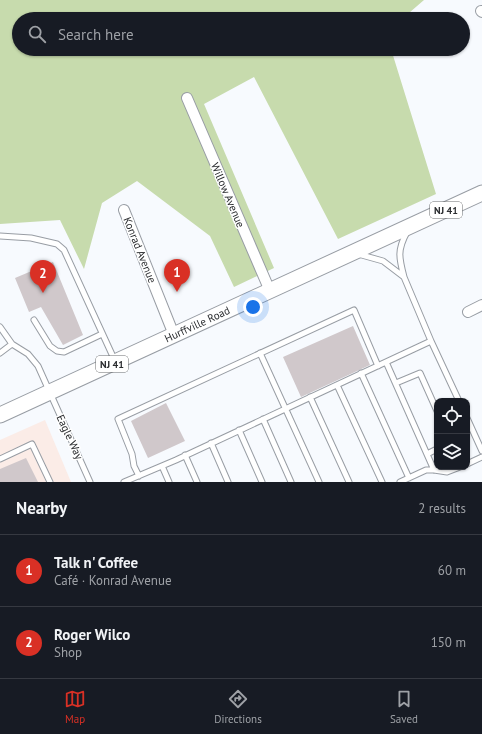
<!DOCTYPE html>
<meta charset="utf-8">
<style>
body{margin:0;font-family:"PT Sans",sans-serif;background:#242831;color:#f1f3f6}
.controls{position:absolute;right:12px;bottom:12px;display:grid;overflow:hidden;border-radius:8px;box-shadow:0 1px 3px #0004}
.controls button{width:36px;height:36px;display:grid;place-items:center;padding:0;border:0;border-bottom:1px solid #363941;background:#171b24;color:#f1f3f6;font:20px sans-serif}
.you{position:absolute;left:253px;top:307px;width:14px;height:14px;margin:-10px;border:3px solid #fff;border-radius:50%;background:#1a73e8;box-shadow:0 0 0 6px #1a73e833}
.badge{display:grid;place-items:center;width:26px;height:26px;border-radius:50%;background:#d93025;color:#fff;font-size:13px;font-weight:700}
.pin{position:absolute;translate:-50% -33px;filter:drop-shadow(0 1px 2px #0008)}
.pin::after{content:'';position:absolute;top:21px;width:14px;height:12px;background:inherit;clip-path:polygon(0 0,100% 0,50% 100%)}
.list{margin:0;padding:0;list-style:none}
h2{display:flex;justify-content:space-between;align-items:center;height:52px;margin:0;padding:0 16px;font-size:17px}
h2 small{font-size:13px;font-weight:400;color:#9ea1a6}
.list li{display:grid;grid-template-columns:26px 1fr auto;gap:12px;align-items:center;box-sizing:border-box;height:72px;padding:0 16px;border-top:1px solid #363941}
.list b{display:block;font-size:15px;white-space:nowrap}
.list p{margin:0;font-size:13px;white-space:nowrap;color:#9ea1a6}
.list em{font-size:13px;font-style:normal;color:#9ea1a6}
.icon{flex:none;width:22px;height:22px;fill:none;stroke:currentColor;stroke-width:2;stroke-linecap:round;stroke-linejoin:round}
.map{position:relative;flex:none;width:482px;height:482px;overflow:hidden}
.search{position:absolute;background:#171b24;box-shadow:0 1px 3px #0004;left:12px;right:12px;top:12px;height:44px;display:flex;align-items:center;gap:10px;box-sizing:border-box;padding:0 14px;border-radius:22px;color:#9ea1a6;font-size:15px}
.sheet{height:196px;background:#171b24}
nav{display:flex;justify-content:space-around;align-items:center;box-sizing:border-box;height:56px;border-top:1px solid #363941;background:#171b24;font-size:11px;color:#9ea1a6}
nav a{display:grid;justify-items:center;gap:2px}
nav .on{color:#d93025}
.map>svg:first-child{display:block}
</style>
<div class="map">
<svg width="482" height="482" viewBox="0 0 482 482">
<rect width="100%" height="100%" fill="#f7fafe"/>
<!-- industrial -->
<path fill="#fbece7" d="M45,420L71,482H0V440Z"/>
<!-- green -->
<path fill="#c7dbad" d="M0,0H424L402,19H19V49H391L436,194L338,239L254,77L204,104L274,268L234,287L210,236L137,181L102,203L84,269L60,220L0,224Z"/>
<!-- building -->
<path fill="#d0c8cb" d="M53,262L83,335L63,345L41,307L29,312L15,278Z
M353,326L370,365L301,397L283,357Z
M166,403L185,441L148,458L131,421Z
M26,458L38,482H0V469Z"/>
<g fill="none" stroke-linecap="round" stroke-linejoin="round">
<!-- lane casing -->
<g stroke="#989da4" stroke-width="7">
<path id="lane" d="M0,236L31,238L57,244L64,250L115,361
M358,254L383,261L404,277C399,258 397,250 407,232
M404,277L431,341
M34,320L50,346L57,351L64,352L102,334
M0,327L12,344L28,354L38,366L90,482
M0,353L12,344
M260,353L319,482
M386,362L434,470
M361,373L409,478
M396,383L420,373L437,411
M337,385L382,482
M310,397L349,482
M467,418L482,451
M263,419L291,482
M239,430L262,482
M211,443L228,482
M427,454L437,449
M185,455L197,482
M0,459L32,444L50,482
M467,464L482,457
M162,466L169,482
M139,476L134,466L132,454L118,419L354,310L378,366
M124,482L176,460L431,341L459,401
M400,482L426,470H434L447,472L460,467"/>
</g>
<!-- street casing -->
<g stroke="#989da4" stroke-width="12">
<path id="street" d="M481,11L482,12
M187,98L270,291
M124,210L174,335
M468,312L482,305"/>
</g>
<!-- primary casing -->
<g stroke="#989da4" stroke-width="17">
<g id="primary">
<path id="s1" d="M0,415L482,193"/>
</g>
</g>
<!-- lane -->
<use href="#lane" stroke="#fff" stroke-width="5"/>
<!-- street -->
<use href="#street" stroke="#fff" stroke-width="10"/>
<!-- primary -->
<use href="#primary" stroke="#fff" stroke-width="15"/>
</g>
<g text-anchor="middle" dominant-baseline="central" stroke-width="3" stroke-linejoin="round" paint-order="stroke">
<!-- shield labels -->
<g fill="#fff" stroke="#696b6d" stroke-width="1">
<rect x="430" y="202" width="32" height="16" rx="3"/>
<rect x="96" y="356" width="32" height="16" rx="3"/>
</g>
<g font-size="10" font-weight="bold" fill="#292b2e">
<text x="446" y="210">NJ 41</text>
<text x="112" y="364">NJ 41</text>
</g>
<!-- street labels -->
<g font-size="11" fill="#292b2e" stroke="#fff">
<text transform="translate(228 195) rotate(67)">Willow Avenue</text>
<text transform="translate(140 250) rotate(68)">Konrad Avenue</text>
<text stroke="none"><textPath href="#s1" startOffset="217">Hurffville Road</textPath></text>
<text transform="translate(70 437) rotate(65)">Eagle Way</text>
</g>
</g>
</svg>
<div class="controls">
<button><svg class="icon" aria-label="locate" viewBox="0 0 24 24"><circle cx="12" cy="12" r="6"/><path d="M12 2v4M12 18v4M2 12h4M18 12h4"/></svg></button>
<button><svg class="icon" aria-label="layers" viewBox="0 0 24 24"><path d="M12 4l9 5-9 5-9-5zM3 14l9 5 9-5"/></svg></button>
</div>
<div class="you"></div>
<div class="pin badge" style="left:177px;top:292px">1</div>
<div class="pin badge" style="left:43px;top:293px">2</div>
<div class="search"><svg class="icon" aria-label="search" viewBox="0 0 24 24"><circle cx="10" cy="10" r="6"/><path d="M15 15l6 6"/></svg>Search here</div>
</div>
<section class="sheet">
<h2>Nearby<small>2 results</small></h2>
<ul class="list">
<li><span class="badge">1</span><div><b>Talk n' Coffee</b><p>Café · Konrad Avenue</p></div><em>60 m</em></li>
<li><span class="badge">2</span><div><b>Roger Wilco</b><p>Shop</p></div><em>150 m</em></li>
</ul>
</section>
<nav>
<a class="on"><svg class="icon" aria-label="map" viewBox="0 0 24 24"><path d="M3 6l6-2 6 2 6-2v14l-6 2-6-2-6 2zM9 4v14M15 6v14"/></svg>Map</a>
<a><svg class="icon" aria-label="directions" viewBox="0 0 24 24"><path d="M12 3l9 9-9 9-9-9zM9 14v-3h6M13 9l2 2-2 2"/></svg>Directions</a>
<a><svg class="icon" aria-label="saved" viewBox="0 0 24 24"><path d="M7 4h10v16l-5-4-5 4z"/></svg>Saved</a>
</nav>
